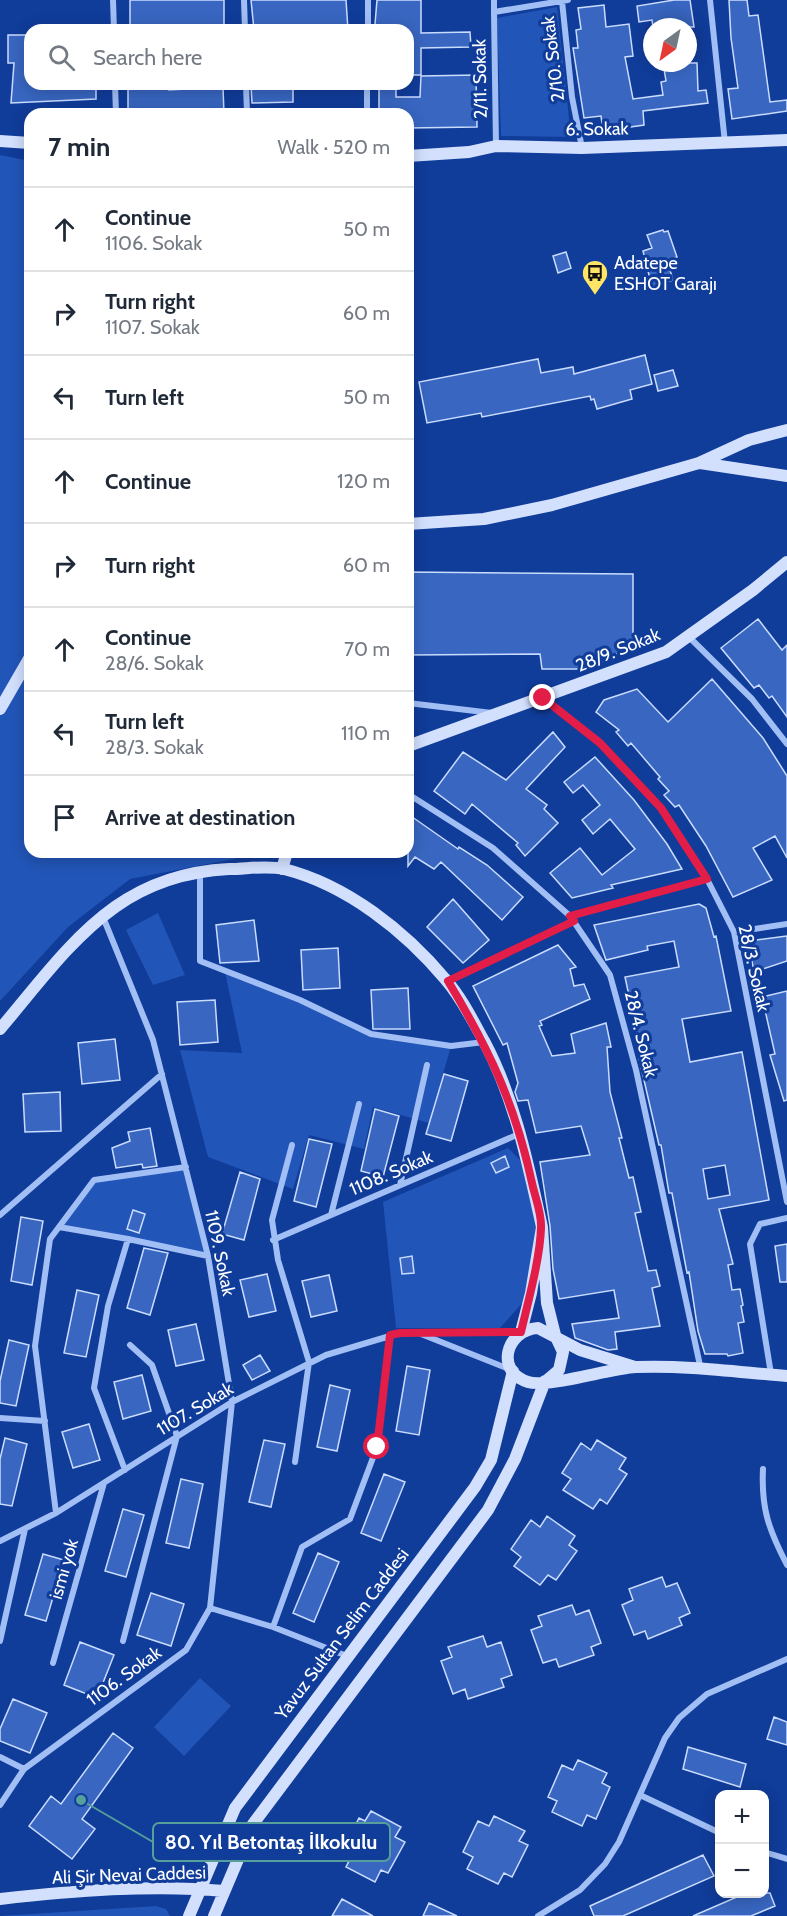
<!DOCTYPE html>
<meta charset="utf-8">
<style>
body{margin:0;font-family:Cabin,sans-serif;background:#f6f6f7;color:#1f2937}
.controls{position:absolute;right:18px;bottom:18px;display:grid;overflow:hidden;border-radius:12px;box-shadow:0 3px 15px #0003}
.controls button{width:54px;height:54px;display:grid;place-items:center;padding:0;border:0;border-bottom:2px solid #e0e1e3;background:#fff;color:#1f2937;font:30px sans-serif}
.compass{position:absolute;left:643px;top:18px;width:54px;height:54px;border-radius:50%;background:#fff;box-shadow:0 3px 15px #0003;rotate:213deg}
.stop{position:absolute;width:18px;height:18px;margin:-14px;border:4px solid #e11d48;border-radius:50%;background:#fff}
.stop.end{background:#e11d48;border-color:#fff;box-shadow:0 2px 6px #0008}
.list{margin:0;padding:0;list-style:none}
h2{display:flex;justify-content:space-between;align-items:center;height:78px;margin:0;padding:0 24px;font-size:26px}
h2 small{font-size:20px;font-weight:400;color:#747a83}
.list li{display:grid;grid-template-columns:39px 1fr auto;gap:18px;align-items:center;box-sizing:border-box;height:84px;padding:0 24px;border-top:2px solid #e0e1e3}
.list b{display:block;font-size:22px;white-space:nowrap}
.list p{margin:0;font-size:20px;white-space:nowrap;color:#747a83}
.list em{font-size:20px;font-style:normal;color:#747a83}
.icon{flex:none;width:33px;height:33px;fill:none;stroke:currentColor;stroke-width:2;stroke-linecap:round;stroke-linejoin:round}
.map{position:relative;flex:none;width:787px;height:1916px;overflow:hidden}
.search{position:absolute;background:#fff;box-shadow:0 3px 15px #0003;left:24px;top:24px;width:390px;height:66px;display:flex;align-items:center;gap:15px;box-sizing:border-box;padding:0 21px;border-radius:18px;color:#747a83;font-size:22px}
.panel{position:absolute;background:#fff;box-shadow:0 3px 15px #0003;left:24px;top:108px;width:390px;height:750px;border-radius:18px}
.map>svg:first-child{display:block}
</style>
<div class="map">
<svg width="787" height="1916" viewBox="0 0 787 1916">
<rect width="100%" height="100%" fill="#103c9a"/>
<!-- green -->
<path fill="#2255b8" d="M557,7L571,137L501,136L497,18Z
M0,155L30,161V852H270L130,879L68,927L0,1001Z
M158,913L185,975L153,985L126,930Z
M225,972L300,1000L371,1034L451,1046L429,1123L373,1107L364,1149L309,1135L293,1189L208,1157L180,1050L242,1053Z
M508,1148L524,1164L536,1227L525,1300L500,1328H396L383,1202Z
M186,1167L208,1256L59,1227L94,1180Z
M200,1678L231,1706L184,1756L154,1727Z
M156,1906L166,1909L170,1916H0Z"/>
<!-- building -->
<path fill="#3866c1" stroke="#cadcfe" stroke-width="1.5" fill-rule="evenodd" d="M130,0H224V30H130Z
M251,0H346L348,30H254Z
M377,0H421V33L470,32L471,47L421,48V75H408V30H378L375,24Z
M674,0H690L694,27H653L652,20L639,22L637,6Z
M729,0H747L749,16L758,15L770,102L787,100V111L732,119L728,89L738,88L731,38Z
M604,5L606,27L629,24L633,56L625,57L633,99L663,95L661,82L666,81L663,63H697L698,91L706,90L708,103L643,111L644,125L603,131L601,116L584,118L573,48H578L576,30L581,29L578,8Z
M8,35H30V84L96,85V99L11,103L14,63H8Z
M476,75L477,127L408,128V114H379V84H396V97H420L421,76Z
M293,84V102L252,103L251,85Z
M169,85V90L223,87L224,114H128V86Z
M663,230L664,232L668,231L677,257L667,260L673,280L652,287L643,251L652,248L647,235Z
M566,252L571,268L558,273L553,256Z
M645,355L652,384L630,390L632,399L597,409L594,399L591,400L590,396L482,417L481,413L427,423L419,382L538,359L541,373L573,367L574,374Z
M673,370L678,386L658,391L654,375Z
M408,572L633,574V645L590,669H542L540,654L408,655Z
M758,619L782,650L787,645V717L772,696L769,698L759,685L754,688L721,648Z
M712,679L763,738L787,776V858L775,836L753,848L772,880L733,897L706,846L679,805L675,807L664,795L669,791L658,779L660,777L631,743L628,746L616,732L619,730L596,712L604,700L637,689L668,722Z
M553,732L565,747L526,789L547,805L544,809L558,823L525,856L516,845L518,843L472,804L465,814L434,791L463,752L506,780Z
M595,757L634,800L667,844L682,869L611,885L613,888L572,898L550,873L580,848L602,875L635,849L610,819L593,834L582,820L600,805L583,785L573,793L564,782Z
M408,814L458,849L459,847L487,865L523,897L502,920L441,862L434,869L415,857L408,866Z
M453,899L489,940L463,963L427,927Z
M699,904L706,908L714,937L716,936L731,1011L682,1019L690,1062L742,1052L769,1200L719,1209L733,1264L728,1265L732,1290L740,1289L743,1305L741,1306L744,1322L738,1323L743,1353L728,1356L727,1354H705L698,1331L689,1272L687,1273L672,1193H669L661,1145H659L641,1067L639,1058L642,1057L625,977L679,967L674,941L647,946L648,950L606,960L594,925ZM725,1165L730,1195L708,1199L703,1169Z
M254,920L259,961L220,963L216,925Z
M787,936V961L754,972L748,941Z
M558,945L576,967L570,969L574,986L584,984L590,999L540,1021L542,1025L539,1026L552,1056L575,1053L571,1034L606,1023L611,1047H607L610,1092L622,1138H619L629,1178L633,1177L641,1212L635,1213L648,1271L656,1270L660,1286L652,1288L660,1326L615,1332L617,1349L608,1350L575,1338L572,1324L619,1318L614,1290L559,1299L553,1269L550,1226L540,1162L590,1155L581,1126L536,1133L528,1100L518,1101L515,1092L518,1083L507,1043L503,1045L473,986Z
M338,948L340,988L303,990L301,950Z
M408,988L410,1029H373L371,990Z
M787,991V1100L784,1101L770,1055L775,1054L762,997Z
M215,1000L218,1042L180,1045L177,1002Z
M115,1039L120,1080L82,1084L78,1043Z
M444,1074L468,1081L451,1141L426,1134Z
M60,1092L61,1131L25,1132L23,1094Z
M375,1109L399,1116L383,1177L361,1171Z
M150,1128L157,1166L143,1168L142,1164L116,1168L112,1148L130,1141L128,1132Z
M309,1139L332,1144L316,1207L294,1201Z
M505,1156L509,1167L496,1173L491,1163Z
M240,1172L260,1179L244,1240L222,1234Z
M133,1210L145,1214L139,1233L127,1229Z
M21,1217L43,1221L32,1285L11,1281Z
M787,1244V1282H780L775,1246Z
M144,1248L168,1253L150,1315L127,1308Z
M412,1256L414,1273L402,1274L400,1258Z
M267,1274L276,1311L249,1317L240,1280Z
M329,1275L337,1311L311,1317L302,1281Z
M77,1290L99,1295L86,1357L64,1353Z
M196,1324L204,1360L176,1366L168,1330Z
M9,1340L29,1345L16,1406L0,1403V1381Z
M260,1355L270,1371L252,1380L243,1365Z
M407,1366L430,1370L419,1435L396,1431Z
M142,1375L151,1411L123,1419L114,1382Z
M330,1385L350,1390L337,1451L317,1447Z
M89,1424L100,1460L73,1468L62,1432Z
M5,1438L27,1444L12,1506L0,1504V1459Z
M264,1440L285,1444L271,1507L249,1502Z
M597,1440L626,1458L619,1469L627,1474L607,1504L600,1499L593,1509L563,1490L571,1479L562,1473L581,1443L591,1450Z
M384,1474L405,1482L381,1541L361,1533Z
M181,1479L203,1484L189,1548L166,1543Z
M123,1509L144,1515L126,1577L105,1571Z
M547,1516L575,1536L569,1545L577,1551L556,1580L548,1575L540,1585L514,1566L521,1557L511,1549L531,1520L540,1527Z
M318,1553L339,1562L314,1622L293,1613Z
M43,1554L64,1560L46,1621L25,1615Z
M662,1577L666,1587L677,1583L690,1613L679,1618L682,1625L648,1639L645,1631L634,1635L622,1605L633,1600L629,1589Z
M151,1593L184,1604L171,1646L137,1635Z
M572,1605L576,1615L589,1610L601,1643L591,1647L594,1655L559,1667L556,1659L543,1663L531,1630L542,1626L538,1616Z
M483,1636L487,1647L501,1642L512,1675L501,1679L504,1687L468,1699L465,1689L453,1694L441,1661L452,1657L448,1647Z
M80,1642L114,1655L97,1698L64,1685Z
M13,1699L47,1713L30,1753L0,1741V1729Z
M774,1717L787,1722V1745L767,1739Z
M113,1733L133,1748L82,1819L95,1829L72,1859L29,1826L51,1796L61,1804Z
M688,1747L746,1764L740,1787L683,1769Z
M578,1760L607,1773L602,1783L610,1787L596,1819L587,1815L582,1826L552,1812L557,1801L548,1797L562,1765L573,1770Z
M371,1811L401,1827L395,1837L405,1842L388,1873L381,1870L375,1882L346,1867L352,1855L343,1850L359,1818L365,1821Z
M494,1816L525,1831L519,1841L528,1845L512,1877L504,1873L498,1884L467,1869L473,1857L463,1852L478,1821L489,1826Z
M703,1855L714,1876L623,1916H594L590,1906Z
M746,1893H770L775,1906L751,1916H693Z
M342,1899L373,1916H332Z
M429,1903L457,1916H423Z"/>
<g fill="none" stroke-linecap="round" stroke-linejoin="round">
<!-- street -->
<path stroke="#a1bef5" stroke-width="6" d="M113,0L114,30
M244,0L245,30
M494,0V12L568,0
M710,0L725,143
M562,1L572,97L582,148
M494,12L496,146
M368,30V0
M115,84L116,114
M246,84L247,114
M367,114V84
M688,636L752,699L787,744
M543,697L600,743L661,808L707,879L734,932L787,1202
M408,703L492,713
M408,794L493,848L570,916L610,975L636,1070L701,1370
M200,872V961L300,1000L371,1034L451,1046L484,1042
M570,916L707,879
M734,932L787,924
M448,981L574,921
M292,1145L272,1220L278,1260L309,1362L295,1462
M400,1185L427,1065
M0,1215L162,1074
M331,1215L359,1104
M59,1227L128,1239L108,1306L94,1388L125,1470
M128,1239L208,1256
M273,1240L519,1134
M421,1334L509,1369
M771,1374L750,1244L760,1224L787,1218
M0,1418L45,1421
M763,1469C761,1509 769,1530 787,1565
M56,1513L35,1346L50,1239L94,1180L186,1167
M0,1541L56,1513L232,1402L326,1355L400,1333L519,1332
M210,1608L273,1627L347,1656
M273,1627L302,1547L350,1519L377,1447L390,1335
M0,1641L25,1529
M123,1641L177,1436L152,1365L130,1345
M53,1663L104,1483
M0,1757L24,1769
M640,1795L720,1833
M0,1805L24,1769L186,1650L210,1608L232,1402L208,1256L153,1040L103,917
M764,1852L787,1859
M538,1916L580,1890L605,1864L619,1842L665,1738L679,1718L707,1694L787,1659"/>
<!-- secondary -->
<path stroke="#d2e0fe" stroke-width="12" d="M0,141L30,143
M408,156L469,152L496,146L582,148L787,140
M700,463L787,476
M408,524L484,519L552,505L699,463L749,440L787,430
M0,709L30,657
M408,746L666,652L753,590L787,562
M282,869L287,852
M0,1029C36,987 70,939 115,907C149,883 188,871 229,869C246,869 267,865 284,869C347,885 405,931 446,980C461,997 473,1021 484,1041C515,1099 528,1164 542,1227
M521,1332L531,1293L542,1227L547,1303L555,1335L563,1352L559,1370L546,1381
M635,1367L580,1350L538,1328C505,1330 495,1372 528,1382C548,1388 611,1368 636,1367C686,1365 737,1372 787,1376
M0,1899C71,1891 153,1884 224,1891
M189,1916L235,1808L475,1487L491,1460L513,1371
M214,1916L253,1824L488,1510L515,1459L545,1381"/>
</g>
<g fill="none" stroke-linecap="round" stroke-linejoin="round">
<!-- route -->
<path stroke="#e11d48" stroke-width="8" d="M377,1447L390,1335L400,1333L521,1332C528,1302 540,1259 541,1228C542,1214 535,1197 532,1183C515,1104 490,1051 448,981L574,921L570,916L707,879L661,808L600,743L543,698"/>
</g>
<!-- icons -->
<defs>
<g id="bus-pin" transform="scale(1.35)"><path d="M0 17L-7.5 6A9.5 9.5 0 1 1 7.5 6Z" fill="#ffe465" stroke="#103c9a"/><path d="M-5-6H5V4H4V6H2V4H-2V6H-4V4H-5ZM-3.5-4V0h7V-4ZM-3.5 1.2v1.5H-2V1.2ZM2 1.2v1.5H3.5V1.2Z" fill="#111"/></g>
</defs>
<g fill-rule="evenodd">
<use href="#bus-pin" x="595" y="273"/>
</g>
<g text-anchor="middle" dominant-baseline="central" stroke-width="6" stroke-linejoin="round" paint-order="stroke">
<!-- street labels -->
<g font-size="18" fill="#fff" stroke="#103c9a">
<text transform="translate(553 59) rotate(-97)">2/10. Sokak</text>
<text transform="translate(480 79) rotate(-91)">2/11. Sokak</text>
<text transform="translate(597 129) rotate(-1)">6. Sokak</text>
<text transform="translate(618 650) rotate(-22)">28/9. Sokak</text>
<text transform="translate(754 968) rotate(77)">28/3. Sokak</text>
<text transform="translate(641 1034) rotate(76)">28/4. Sokak</text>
<text transform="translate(391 1173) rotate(-23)">1108. Sokak</text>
<text transform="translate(220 1253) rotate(78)">1109. Sokak</text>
<text transform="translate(195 1409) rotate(-31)">1107. Sokak</text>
<text transform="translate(64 1569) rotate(-74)">ismi yok</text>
<text transform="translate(342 1634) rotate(-53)">Yavuz Sultan Selim Caddesi</text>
<text transform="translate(124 1676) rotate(-36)">1106. Sokak</text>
<text transform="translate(129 1875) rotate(-2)">Ali Şir Nevai Caddesi</text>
</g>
<!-- poi labels -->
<g font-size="18" fill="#fff" stroke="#103c9a" text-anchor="start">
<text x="614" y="263">Adatepe<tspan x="614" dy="21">ESHOT Garajı</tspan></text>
</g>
</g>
<!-- callouts -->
<path fill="none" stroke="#579f9a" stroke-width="2" d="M81 1800L153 1842"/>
<circle fill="#579f9a" stroke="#103c9a" stroke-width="2" cx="81" cy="1800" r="6"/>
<rect fill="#103c9a" stroke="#579f9a" stroke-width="2" x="153" y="1823" width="237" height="38" rx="6"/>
<g font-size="20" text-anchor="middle" font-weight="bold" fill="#fff">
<text x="271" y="1849">80. Yıl Betontaş İlkokulu</text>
</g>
</svg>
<div class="controls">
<button>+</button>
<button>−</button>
</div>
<svg class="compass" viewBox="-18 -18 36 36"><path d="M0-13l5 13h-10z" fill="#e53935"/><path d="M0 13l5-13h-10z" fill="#747a83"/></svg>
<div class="stop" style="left:377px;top:1447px"></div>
<div class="stop end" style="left:543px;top:698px"></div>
<div class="search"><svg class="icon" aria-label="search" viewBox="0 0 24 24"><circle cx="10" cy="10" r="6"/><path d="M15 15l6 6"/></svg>Search here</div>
<section class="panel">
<h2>7 min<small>Walk · 520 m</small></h2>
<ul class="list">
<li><svg class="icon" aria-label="ahead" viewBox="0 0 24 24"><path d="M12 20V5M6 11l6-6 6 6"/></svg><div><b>Continue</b><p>1106. Sokak</p></div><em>50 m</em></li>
<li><svg class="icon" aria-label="right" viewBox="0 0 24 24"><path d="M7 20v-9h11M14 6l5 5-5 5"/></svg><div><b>Turn right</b><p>1107. Sokak</p></div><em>60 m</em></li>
<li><svg class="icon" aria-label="left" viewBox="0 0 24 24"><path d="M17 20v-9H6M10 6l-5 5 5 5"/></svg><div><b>Turn left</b></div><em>50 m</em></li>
<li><svg class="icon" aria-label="ahead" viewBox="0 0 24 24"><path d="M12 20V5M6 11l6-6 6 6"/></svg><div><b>Continue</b></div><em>120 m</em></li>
<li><svg class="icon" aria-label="right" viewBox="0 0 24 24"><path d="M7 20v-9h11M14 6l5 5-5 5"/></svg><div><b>Turn right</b></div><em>60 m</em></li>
<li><svg class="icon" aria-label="ahead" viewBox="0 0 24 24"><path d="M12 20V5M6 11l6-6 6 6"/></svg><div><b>Continue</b><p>28/6. Sokak</p></div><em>70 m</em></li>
<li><svg class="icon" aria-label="left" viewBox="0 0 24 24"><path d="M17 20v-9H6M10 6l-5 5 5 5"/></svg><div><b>Turn left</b><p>28/3. Sokak</p></div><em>110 m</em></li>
<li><svg class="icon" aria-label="arrive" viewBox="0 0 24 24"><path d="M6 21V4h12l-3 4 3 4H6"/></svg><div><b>Arrive at destination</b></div></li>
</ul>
</section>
</div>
